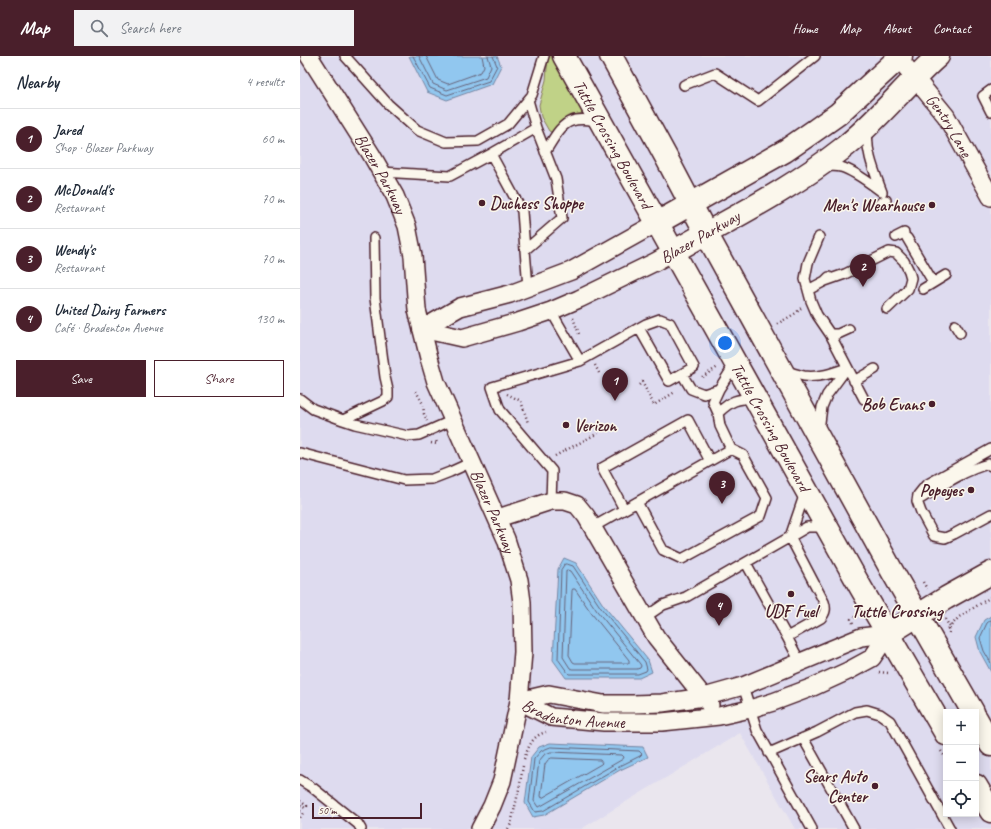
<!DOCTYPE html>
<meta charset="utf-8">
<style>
body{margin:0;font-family:Caveat,sans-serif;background:#f2f2f3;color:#1f2937}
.controls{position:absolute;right:12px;bottom:12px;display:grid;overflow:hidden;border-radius:0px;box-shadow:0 2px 10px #0003}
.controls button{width:36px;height:36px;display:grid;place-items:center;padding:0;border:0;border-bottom:1px solid #e0e1e3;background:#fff;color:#1f2937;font:20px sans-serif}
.scale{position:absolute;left:12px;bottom:10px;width:110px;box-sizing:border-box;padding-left:4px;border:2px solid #4a1f2b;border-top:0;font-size:11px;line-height:14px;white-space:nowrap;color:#4a1f2b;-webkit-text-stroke:3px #fbf7ec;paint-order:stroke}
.you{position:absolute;left:425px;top:287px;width:14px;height:14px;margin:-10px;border:3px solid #fff;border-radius:50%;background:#1a73e8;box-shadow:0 0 0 6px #1a73e833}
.badge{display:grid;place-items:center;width:26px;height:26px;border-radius:50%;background:#4a1f2b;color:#fff;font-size:13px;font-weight:700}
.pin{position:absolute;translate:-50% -33px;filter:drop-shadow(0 1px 2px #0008)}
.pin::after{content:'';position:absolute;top:21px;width:14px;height:12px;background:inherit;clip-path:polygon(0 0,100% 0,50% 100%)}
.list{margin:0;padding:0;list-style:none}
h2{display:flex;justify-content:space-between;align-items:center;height:52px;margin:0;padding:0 16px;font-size:17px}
h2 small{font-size:13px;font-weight:400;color:#747a83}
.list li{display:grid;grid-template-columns:26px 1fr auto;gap:12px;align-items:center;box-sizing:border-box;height:60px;padding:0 16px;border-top:1px solid #e0e1e3}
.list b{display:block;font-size:15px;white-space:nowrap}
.list p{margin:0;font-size:13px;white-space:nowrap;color:#747a83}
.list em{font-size:13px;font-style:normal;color:#747a83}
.actions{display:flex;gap:8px;padding:12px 16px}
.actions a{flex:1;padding:9px 0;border:1px solid #4a1f2b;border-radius:0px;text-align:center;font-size:14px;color:#4a1f2b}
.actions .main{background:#4a1f2b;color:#fff}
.icon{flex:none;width:22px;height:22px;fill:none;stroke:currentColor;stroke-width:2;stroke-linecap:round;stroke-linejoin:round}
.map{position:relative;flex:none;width:691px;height:773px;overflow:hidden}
header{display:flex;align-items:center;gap:24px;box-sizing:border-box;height:56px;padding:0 20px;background:#4a1f2b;color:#fff}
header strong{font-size:19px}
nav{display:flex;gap:22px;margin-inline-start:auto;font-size:14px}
.search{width:280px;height:36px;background:#f2f2f3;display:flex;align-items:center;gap:10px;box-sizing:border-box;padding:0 14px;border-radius:0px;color:#747a83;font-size:15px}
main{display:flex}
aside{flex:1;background:#fff}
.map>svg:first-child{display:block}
</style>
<header>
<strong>Map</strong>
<div class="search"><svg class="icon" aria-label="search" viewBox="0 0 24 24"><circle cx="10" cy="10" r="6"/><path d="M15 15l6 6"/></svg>Search here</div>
<nav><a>Home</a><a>Map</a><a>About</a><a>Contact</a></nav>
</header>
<main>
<aside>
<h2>Nearby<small>4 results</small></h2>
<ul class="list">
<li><span class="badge">1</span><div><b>Jared</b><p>Shop · Blazer Parkway</p></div><em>60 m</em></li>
<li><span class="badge">2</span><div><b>McDonald's</b><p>Restaurant</p></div><em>70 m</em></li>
<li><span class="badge">3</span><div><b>Wendy's</b><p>Restaurant</p></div><em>70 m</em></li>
<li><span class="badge">4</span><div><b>United Dairy Farmers</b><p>Café · Bradenton Avenue</p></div><em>130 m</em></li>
</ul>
<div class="actions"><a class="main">Save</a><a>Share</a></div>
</aside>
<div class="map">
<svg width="691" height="773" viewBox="0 0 691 773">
<rect width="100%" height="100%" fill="#eae6ee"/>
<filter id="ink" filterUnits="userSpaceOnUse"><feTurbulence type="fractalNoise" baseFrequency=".025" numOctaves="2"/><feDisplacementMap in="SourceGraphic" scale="8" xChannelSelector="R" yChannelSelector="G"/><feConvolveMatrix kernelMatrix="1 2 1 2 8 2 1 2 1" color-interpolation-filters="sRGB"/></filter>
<g filter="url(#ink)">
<!-- built -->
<path fill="#dedbef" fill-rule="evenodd" d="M0,0H691V773H495L440,677L281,773H0ZM646,656H676V758H646Z"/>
<!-- green -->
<path fill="#c0d287" stroke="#857859" d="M248,0H253L284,56C280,59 274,58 268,60C261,64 258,72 251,76L249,75L241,61L239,49L246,24Z"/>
<!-- water -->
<path fill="#91c7ef" stroke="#7584a1" d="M109,0H197L201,10L192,28L147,44L127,36Z
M264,502L276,507L304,550L348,604L352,616L339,622H266L253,604L258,513Z
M691,560V616L680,596L676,581L684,564Z
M250,687L343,691L348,701L320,714L244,759L233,761L225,747L231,701L239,691Z"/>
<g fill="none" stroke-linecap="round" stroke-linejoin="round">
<!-- shore -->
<path stroke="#666279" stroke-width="1" d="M113,0L130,32L147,39L189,25L197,10L193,0
M119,0L133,28L147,34L186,21L191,10L188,0
M126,0L138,24L148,28L181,16L184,10L182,0
M265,508H267L273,510L301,552L345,606L347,613L346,615L338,618H269L268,617L258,603L261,514Z
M267,514L270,515L297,555L340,608L341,610L340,612L337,613H272L270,612L263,601L266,516Z
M273,533H275L292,558L329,604V607H275L273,606L269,599L272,535Z
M691,564L687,567L680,582L684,595L691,607
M251,691L339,695L342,698L340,700L318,711L243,755L235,756L229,746L234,703L241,695Z
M251,696L322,699L324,701L323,703L241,750L238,751L234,745L239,705L244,699Z
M252,702L300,704L302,707L301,708L242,742L241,740L245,708L248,704Z"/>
<!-- service casing -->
<g stroke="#4a1f2b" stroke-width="12">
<path id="service" d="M45,0L88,48L117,74L146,86L178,85L208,68L232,39L244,0
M384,29L415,17L458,45L515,0
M691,34L683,40L691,56
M228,44L236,72L256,123L262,162L225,194L228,231
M568,74C565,95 575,117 582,136
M245,96C252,86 260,68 272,65C280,62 290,64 298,65
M191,98L222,155L225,194
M525,110C530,110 536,110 541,111C555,115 571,128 582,136
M81,116L150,120L191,98L236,72
M579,148L586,144
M519,181L508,207L505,223L511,245L517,259L530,278L564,343
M596,181L604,177
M607,182L633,226
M525,225L545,218L589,196L596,197L604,205L609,215L611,222L608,233L587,253
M623,233L646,219
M508,234L525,225L529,221
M251,255L280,305
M655,269L660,277
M530,278H538L549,273
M485,315C491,316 498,319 504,320C519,322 533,317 547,312L527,339L522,351L519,374
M382,318L391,333L404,338L419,333
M554,325L575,313
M0,343L13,353L43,364L55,368L108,380L119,379L153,364
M418,357C432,344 436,343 455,342
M43,364L83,345L88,341V334L85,321L75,242L74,182
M691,393L626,429L618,439L617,445L621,456L634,480L645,482L654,478L691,458
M0,397L104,424L132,423L150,416L172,406
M505,437L490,481L507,471H525
M251,445L252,415L200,354L192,331L280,305L346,268L360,263L370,267L394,311L369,325L339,272
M617,445C638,432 666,413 689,408L691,410
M337,446L363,494L382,503L461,460L467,442L443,399L431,393L420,370L418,357L413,346L419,333L435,308
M324,453L302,412L388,364L410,405
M293,471L431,393
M446,507L487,581
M344,562L363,549L386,541L490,481L524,546C526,552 526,556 521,562L487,581L500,606
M443,630L457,674L512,773
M503,682L554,773
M469,697L517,676L555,656L567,654L580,658L590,665L650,773
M0,724L13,732L58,768L61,773"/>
</g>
<!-- minor casing -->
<g stroke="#4a1f2b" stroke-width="20">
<g id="minor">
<path id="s1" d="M9,0L71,98L95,140L107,170L113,200L117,254L129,302L136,326L206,483L219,524L222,546L223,596L219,645L202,725L192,750L180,773"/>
<path id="s2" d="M597,0L646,60L691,141"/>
<path d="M122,273L162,282L218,266L251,255L279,243L355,206L373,196"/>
<path d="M122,273L160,251L210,238L271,215L357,167"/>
<path d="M198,462L251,445H265L277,449L286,460L356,581L410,649"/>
<path id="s3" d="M219,645L251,661L304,666H362L419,660L450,653L473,646L513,631L548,615L572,602L588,578"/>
<path d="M219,645L249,638L303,648H333L362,647L404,641L443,630L561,581L588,578"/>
</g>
</g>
<!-- tertiary casing -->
<g stroke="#4a1f2b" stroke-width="25">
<path id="tertiary" d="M357,167L485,95L514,75L538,58L601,0
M373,196C430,163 490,134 542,93C577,66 605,29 638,0
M588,578L646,542L691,517"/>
</g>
<!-- secondary casing -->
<g stroke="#4a1f2b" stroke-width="25">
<g id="secondary">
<path id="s4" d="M264,0L561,532L646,678"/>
<path d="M311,0L366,101L406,177L592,515L673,656"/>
<path d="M676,662L691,689"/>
<path d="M676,730L691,755"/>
</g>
</g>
<!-- path -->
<path stroke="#4a1f2b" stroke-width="2.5" stroke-dasharray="1 3" stroke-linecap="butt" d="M273,262L279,278
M477,268L496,257L501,252
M295,309L300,319
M402,321L418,311
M339,329L342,326L354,349L375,336
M116,335L123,348L124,358L127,365
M207,338L221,345L228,367
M131,387L137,388L136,384
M255,400L298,377
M623,526L627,533
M645,563L650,571L645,574
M553,567L551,563L557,560
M649,577L650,571L659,561L691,541
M579,616L589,617L590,618
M641,695L646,702
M224,703C229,690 232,680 246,676
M0,745L7,750L5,752L0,749
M0,755L3,757L0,762
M208,773L211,768L219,733L223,710"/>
<!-- service -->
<use href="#service" stroke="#fbf7ec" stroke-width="9"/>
<!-- minor -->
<use href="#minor" stroke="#fbf7ec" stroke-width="17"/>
<!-- tertiary -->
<use href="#tertiary" stroke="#fbf7ec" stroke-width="22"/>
<!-- secondary -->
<use href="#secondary" stroke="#fbf7ec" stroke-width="22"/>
</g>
</g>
<!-- markers -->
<g fill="#4a1f2b" stroke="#fbf7ec" stroke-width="1.5">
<circle cx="182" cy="147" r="4"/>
<circle cx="632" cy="149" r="4"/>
<circle cx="632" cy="348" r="4"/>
<circle cx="266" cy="369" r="4"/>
<circle cx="671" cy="434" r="4"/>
<circle cx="491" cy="538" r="4"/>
<circle cx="575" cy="730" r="4"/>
</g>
<g text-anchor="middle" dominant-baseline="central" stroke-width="3" stroke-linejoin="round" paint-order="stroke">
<!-- street labels -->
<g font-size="17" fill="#4a1f2b" stroke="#fbf7ec">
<text stroke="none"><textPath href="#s2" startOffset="87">Gentry Lane</textPath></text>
<text stroke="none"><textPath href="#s4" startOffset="101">Tuttle Crossing Boulevard</textPath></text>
<text stroke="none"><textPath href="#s1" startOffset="138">Blazer Parkway</textPath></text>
<text transform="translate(400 181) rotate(-30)">Blazer Parkway</text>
<text stroke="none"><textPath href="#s4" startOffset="425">Tuttle Crossing Boulevard</textPath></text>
<text stroke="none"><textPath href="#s1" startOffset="497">Blazer Parkway</textPath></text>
<text stroke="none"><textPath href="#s3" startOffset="57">Bradenton Avenue</textPath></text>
</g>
<!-- poi labels -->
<g font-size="17" font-weight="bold" fill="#4a1f2b" stroke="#fbf7ec" text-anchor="end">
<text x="190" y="147" text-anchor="start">Duchess Shoppe</text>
<text x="624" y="149">Men's Wearhouse</text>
<text x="624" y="348">Bob Evans</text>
<text x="274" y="369" text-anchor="start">Verizon</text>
<text x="663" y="434">Popeyes</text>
<text x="491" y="555" text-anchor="middle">UDF Fuel</text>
<text x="567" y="720">Sears Auto<tspan x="567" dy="20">Center</tspan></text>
</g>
<!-- neighbourhood labels -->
<g font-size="18" font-weight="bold" fill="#4a1f2b" stroke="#fbf7ec">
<text x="597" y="555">Tuttle Crossing</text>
</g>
</g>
</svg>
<div class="controls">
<button>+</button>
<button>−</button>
<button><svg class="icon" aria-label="locate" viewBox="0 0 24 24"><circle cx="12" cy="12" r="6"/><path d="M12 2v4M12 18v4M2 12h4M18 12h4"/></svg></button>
</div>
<div class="scale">50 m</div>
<div class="you"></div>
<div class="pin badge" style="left:315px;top:345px">1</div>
<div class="pin badge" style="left:563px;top:231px">2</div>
<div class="pin badge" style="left:422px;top:448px">3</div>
<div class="pin badge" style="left:419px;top:570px">4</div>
</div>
</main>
